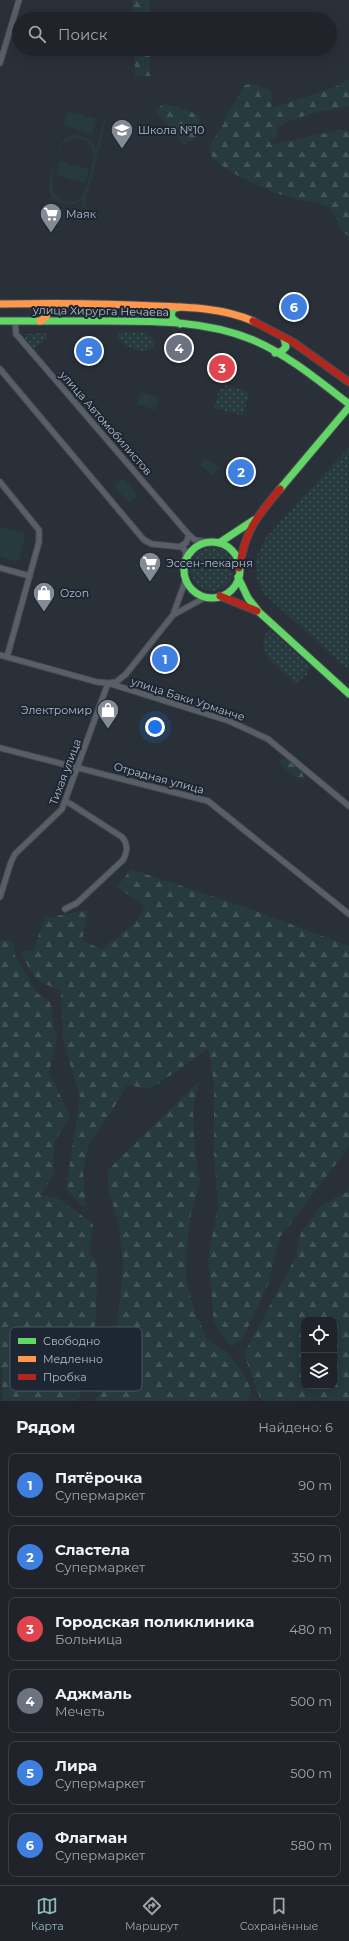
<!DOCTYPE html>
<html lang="ru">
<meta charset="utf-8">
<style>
body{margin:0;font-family:Montserrat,sans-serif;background:#2d3036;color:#f1f3f6}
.controls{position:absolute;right:12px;bottom:12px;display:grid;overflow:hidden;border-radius:8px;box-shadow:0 4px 16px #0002}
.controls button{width:36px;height:36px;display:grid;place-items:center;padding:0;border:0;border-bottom:1px solid #3d4147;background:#20242a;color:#f1f3f6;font:20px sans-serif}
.you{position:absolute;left:155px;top:727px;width:14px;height:14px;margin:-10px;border:3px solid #fff;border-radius:50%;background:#1a73e8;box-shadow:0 0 0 6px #1a73e833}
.badge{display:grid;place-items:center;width:26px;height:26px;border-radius:50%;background:#8bbbb9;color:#fff;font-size:13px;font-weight:700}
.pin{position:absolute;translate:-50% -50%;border:2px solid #fff;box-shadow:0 1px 4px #0006}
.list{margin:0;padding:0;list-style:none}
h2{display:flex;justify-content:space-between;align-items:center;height:52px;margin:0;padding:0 16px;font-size:17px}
h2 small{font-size:13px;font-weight:400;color:#a2a4a8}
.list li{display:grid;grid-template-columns:26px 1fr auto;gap:12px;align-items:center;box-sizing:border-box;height:64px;margin:0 8px 8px;padding:0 8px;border:1px solid #3d4147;border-radius:8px}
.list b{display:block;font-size:15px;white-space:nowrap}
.list p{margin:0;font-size:13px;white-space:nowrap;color:#a2a4a8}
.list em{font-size:13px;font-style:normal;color:#a2a4a8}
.icon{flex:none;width:22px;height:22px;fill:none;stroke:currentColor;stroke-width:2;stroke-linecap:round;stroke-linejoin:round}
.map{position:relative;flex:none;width:349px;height:1401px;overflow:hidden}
.search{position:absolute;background:#20242a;box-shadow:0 4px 16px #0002;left:12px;right:12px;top:12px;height:44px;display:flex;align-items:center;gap:10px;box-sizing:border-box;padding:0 14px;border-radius:22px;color:#a2a4a8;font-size:15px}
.sheet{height:484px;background:#20242a}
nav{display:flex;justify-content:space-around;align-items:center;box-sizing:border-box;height:56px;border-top:1px solid #3d4147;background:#20242a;font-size:11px;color:#a2a4a8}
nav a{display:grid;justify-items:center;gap:2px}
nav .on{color:#8bbbb9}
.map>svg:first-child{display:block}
</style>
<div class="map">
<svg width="349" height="1401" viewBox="0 0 349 1401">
<defs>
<pattern id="grass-dots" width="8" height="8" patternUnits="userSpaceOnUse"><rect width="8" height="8" fill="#273a3e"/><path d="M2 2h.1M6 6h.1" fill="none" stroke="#445559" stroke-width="1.8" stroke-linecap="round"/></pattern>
<pattern id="forest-firs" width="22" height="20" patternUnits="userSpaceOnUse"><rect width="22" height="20" fill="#273a3e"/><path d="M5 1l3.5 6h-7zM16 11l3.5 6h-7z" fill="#445559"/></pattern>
</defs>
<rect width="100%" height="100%" fill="#2a3038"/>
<!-- grass -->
<path fill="url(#grass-dots)" d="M123,331L146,332L154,340V346C146,357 123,347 117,338L118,334Z
M46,333L47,338L34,349L25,338L26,334Z
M225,385L246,391L249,393L244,413L242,415L214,408L220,388L224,389Z
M349,447V670L263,593L257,579L256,560L264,540Z
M190 569a22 22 0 1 1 44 0a22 22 0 1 1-44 0Z
M270,630L310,666L307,674L297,683H295L268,659C263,651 260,636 270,630Z"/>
<!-- forest -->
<path fill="url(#forest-firs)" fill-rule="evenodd" d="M132,0H150V19H133Z
M134,49H150V76H135Z
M349,79V107C324,110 300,115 277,127V137L270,141L271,145L339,130L349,131V236C336,230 338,212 326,206C318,201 308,202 299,200C277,195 226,174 212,157C210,154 210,150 209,146L223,125L227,115L245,85L250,84L270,90L272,95L271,108L333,88Z
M164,103L200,115L196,138L184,144L155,111Z
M285,758L302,772L304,779C295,781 285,769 280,762V760Z
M131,869L256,911L349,946V1147L280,1237L268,1284L242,1340L231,1347L214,1322L208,1259L218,1206L214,1152V1084L208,1048L190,1062L150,1089L127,1085L113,1109L89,1144L83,1173L86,1205L82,1206L66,1189L80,1098L63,1039L61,991C35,980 33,978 21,952L33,950L45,918L88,910L82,941L102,949L135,923L145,906L117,887Z
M0,939L14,943L15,956L38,994L50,1002L57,1040L49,1072L70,1116L54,1142V1173L41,1195L58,1198L93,1224L89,1254L97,1261L96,1319L91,1354L78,1401H2V1369L0,1367Z
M199,1081L193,1109L195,1153L200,1182L191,1214L187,1244L186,1280L195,1312L207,1339L226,1352L242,1370L251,1390L248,1401H93L112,1382L123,1266L119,1226L109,1191L107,1171Z
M349,1187V1401H261L244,1354L295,1258L301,1233L320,1206L347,1192ZM304,1320H334V1386H304Z"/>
<!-- pitch -->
<path fill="#273a3e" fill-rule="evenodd" d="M67,111L96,119L92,134L63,125Z
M104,120H106L84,208H82L83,200C71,208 53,206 49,189C48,182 51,175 53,168C57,153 61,131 81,136C89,138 94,144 96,150ZM76,138C98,140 94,158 90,174C87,185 86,200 71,202C66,203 61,201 57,197C47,188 55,155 62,145C66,141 70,139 76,138Z
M59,161L89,169L85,183L56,175Z
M141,392L159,398L155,410L137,404Z
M205,458L219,467L213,475L200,466Z
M123,478L138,495L129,503L114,486Z
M0,527L26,534L18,562L0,556Z"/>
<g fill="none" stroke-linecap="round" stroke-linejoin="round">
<!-- street casing -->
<g stroke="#484c53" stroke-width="7">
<path id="street" d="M0,63L19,0
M15,321L16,334L189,535L195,540L208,542
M0,369L144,540L152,544L182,547L186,552L184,566
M0,482L39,530V542L7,657
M181,546L186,543L189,535
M0,568L30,576
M173,615L206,597
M0,655L97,682L108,683L229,721L268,739L349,806
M0,748L208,801L349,914
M0,897L11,862L15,854L62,809L108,683L116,682L126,674L173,615L186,579
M65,909L77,903L123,860C128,851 128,844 122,837L66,801"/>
</g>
<!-- fast casing -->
<g stroke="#484c53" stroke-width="9">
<path id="fast" d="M180,307L173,309L171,315L173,319L180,324
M0,321C33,321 67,321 100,321C151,321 205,320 253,340C288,355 319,381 349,404
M275,353L282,351L286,347L284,338
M280,489L349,407
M184 570a28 28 0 1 1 56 0a28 28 0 1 1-56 0Z
M219,543L254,520
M238,577L248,598L259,612L349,694"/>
</g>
<!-- slow casing -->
<g stroke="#484c53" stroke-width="9">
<path id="slow" d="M0,304C52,303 103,303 155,306C188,307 223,308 253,321
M40,304L45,306L48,312L46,317L40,321"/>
</g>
<!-- jam casing -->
<g stroke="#484c53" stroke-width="9">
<path id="jam" d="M253,321L293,342L349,382
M239,568C246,529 255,519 280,489
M220,596L257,611"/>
</g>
<!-- street -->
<use href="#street" stroke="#5a5e66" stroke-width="5"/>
<!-- fast -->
<use href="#fast" stroke="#63d668" stroke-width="7"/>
<!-- slow -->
<use href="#slow" stroke="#ff974d" stroke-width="7"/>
<!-- jam -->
<use href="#jam" stroke="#b3261e" stroke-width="7"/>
</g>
<!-- icons -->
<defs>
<g id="school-pin" transform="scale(1.15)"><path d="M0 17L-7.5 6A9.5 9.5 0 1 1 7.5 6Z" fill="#848b96" stroke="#1d2633"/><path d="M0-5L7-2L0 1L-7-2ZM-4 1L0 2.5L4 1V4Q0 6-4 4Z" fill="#fff"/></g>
<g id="supermarket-pin" transform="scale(1.15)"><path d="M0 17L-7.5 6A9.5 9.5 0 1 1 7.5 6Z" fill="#848b96" stroke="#1d2633"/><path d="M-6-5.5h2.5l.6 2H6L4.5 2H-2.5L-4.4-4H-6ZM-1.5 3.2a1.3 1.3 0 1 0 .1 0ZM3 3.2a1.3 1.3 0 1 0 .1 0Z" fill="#fff"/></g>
<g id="shop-pin" transform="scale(1.15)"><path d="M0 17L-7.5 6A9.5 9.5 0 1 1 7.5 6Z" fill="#848b96" stroke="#1d2633"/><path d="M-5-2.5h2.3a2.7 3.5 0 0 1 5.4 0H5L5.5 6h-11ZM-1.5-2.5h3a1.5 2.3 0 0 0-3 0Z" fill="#fff"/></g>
</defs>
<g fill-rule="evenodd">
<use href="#school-pin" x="122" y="130"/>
<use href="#supermarket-pin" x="51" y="214"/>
<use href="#supermarket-pin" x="150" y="563"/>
<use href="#shop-pin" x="44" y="593"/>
<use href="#shop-pin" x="108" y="710"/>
</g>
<g text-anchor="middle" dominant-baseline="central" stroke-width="4" stroke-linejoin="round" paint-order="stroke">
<!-- poi labels -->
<g font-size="11" fill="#b4bcc9" stroke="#1d2633" text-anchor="start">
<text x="138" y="130">Школа №10</text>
<text x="66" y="214">Маяк</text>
<text x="166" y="563">Эссен-пекарня</text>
<text x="60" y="593">Ozon</text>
<text x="92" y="710" text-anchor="end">Электромир</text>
</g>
<!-- street labels -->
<g font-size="11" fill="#b4bcc9" stroke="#1d2633">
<text transform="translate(101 311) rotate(1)">улица Хирурга Нечаева</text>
<text transform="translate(106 423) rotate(49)">улица Автомобилистов</text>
<text transform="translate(188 699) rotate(18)">улица Баки Урманче</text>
<text transform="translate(65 772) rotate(-69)">Тихая улица</text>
<text transform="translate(159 778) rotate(15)">Отрадная улица</text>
</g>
</g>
<!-- legend -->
<rect x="10" y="1327" width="132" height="64" rx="6" fill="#1d2633" stroke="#4a5360" stroke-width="1"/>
<rect x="18" y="1338" width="18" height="6" fill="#63d668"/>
<rect x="18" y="1356" width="18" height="6" fill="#ff974d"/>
<rect x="18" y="1374" width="18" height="6" fill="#b3261e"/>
<g font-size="11" fill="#b4bcc9">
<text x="43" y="1345">Свободно</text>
<text x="43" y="1363">Медленно</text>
<text x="43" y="1381">Пробка</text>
</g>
</svg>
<div class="controls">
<button><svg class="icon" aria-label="locate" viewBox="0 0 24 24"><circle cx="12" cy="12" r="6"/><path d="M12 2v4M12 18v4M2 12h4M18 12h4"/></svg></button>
<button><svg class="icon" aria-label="layers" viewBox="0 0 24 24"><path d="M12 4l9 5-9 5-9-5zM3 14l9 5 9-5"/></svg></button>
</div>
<div class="you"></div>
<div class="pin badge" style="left:165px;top:659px;background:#3f7fe0">1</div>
<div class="pin badge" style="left:241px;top:472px;background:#3f7fe0">2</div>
<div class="pin badge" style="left:222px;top:368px;background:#e0444e">3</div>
<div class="pin badge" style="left:179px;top:348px;background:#6b7280">4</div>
<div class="pin badge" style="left:89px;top:351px;background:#3f7fe0">5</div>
<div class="pin badge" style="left:294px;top:307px;background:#3f7fe0">6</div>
<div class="search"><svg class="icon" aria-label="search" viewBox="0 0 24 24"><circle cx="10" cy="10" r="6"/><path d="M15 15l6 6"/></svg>Поиск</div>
</div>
<section class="sheet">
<h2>Рядом<small>Найдено: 6</small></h2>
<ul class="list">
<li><span class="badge" style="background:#3f7fe0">1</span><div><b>Пятёрочка</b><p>Супермаркет</p></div><em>90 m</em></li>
<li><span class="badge" style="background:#3f7fe0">2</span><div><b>Сластела</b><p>Супермаркет</p></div><em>350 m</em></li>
<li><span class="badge" style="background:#e0444e">3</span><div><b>Городская поликлиника</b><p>Больница</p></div><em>480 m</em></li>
<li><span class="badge" style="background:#6b7280">4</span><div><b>Аджмаль</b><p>Мечеть</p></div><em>500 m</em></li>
<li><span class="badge" style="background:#3f7fe0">5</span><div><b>Лира</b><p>Супермаркет</p></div><em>500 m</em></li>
<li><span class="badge" style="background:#3f7fe0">6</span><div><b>Флагман</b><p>Супермаркет</p></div><em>580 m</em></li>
</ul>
</section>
<nav>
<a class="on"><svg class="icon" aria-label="map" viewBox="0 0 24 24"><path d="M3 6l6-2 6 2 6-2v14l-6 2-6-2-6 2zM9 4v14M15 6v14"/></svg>Карта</a>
<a><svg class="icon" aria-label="directions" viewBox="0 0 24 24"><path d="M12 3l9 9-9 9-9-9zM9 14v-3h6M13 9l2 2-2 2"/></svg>Маршрут</a>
<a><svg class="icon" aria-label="saved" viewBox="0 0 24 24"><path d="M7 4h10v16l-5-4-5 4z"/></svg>Сохранённые</a>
</nav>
